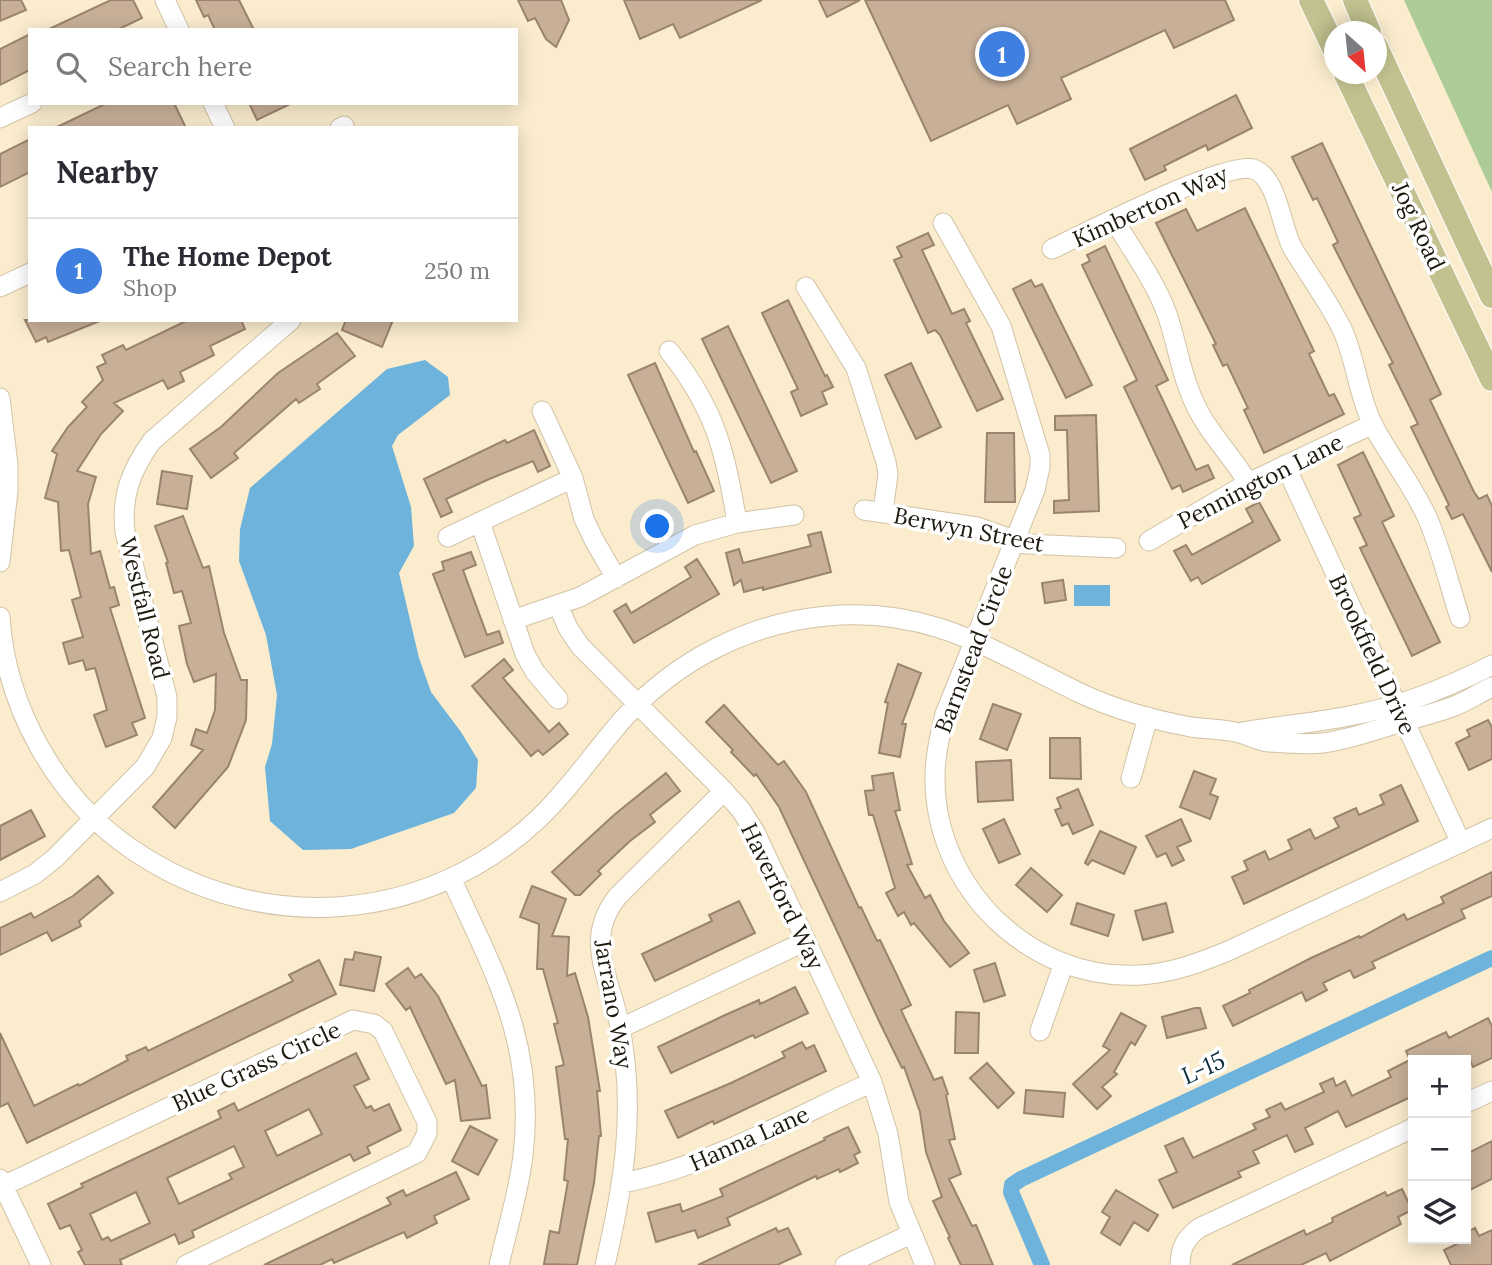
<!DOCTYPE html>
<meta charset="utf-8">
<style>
body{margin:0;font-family:Lora,serif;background:#f2f2f3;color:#2b2b33}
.controls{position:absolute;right:21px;bottom:21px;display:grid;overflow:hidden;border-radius:0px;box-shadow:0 4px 18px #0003}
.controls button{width:63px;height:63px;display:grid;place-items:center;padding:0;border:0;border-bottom:2px solid #e1e1e2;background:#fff;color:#2b2b33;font:35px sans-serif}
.compass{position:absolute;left:1324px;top:21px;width:63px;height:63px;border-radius:50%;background:#fff;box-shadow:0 4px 18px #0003;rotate:153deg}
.you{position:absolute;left:658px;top:527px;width:24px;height:24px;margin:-18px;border:5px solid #fff;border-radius:50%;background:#1a73e8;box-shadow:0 0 0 10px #1a73e833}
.badge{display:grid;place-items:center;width:46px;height:46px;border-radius:50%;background:#884614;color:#fff;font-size:23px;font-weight:700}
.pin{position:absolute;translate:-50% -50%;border:4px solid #fff;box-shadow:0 2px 7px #0006}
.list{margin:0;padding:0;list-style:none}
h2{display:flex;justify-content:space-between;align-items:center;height:91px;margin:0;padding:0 28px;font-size:30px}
h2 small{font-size:23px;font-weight:400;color:#7c7c81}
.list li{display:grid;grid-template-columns:46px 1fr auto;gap:21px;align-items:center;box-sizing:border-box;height:105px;padding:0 28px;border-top:2px solid #e1e1e2}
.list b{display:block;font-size:26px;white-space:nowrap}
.list p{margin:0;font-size:23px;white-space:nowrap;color:#7c7c81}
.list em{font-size:23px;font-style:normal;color:#7c7c81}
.icon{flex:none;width:38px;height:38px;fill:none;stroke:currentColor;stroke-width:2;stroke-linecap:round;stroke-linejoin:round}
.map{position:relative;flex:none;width:1492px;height:1265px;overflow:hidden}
.search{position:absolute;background:#fff;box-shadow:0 4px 18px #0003;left:28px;top:28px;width:490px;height:77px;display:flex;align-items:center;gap:18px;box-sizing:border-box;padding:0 24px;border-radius:0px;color:#7c7c81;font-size:26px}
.panel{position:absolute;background:#fff;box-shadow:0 4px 18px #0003;left:28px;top:126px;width:490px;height:196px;border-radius:0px}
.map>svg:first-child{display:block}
</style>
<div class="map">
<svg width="1492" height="1265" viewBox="0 0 1492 1265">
<rect width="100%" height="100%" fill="#faeccd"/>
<!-- green -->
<path fill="#accb97" d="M1404,0H1492V192Z"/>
<!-- water -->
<path fill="#6db3db" d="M425,360L448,377L450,395L398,435L392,446L411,507L414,546L399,573L419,658L431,692L461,732L478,760L476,788L454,813L351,849L303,850L270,821L265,767L272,744L277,695L266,635L239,561L240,529L250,488L387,369Z
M1074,585H1110V606H1074Z"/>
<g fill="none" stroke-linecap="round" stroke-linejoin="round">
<!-- canal -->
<path stroke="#6db3db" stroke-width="16" d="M1042,1265L1011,1192L1012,1185L1021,1179L1492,958"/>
</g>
<!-- building -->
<path fill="#c8b098" stroke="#9b846d" stroke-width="2" fill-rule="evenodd" d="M0,0H21L26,10L0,21Z
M111,0H133L142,18L117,30H47Z
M196,0H239L254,30H215L208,15L204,17Z
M518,0H561L569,20L556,47L546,39L535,18L528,21Z
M624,0H762L680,38L673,24L640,39Z
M819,0H860L827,17Z
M865,0H1225L1234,20L1174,48L1165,30L1061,78L1071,99L1017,124L1008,105L931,141Z
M30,34V70L0,85V49Z
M1236,95L1252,128L1208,150L1206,145L1164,166L1166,170L1145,180L1130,149Z
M107,103H174L186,128H55Z
M249,103H292L257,120Z
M30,139V172L0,187V154Z
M1322,143L1441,394L1430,400L1474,492L1479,499L1487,495L1492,506V572L1463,514L1452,519L1446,507L1449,505L1411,427L1418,424L1389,365L1393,363L1333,245L1338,242L1317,198L1313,200L1292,157Z
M1245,208L1314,351L1309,354L1329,396L1334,394L1344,414L1264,453L1244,410L1248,408L1227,364L1223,366L1213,345L1216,344L1156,223L1186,209L1197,231Z
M928,233L934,245L922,250L952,314L964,309L970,321L966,323L1003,399L977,411L940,335L935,330L928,333L894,260L902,257L897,247Z
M1105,246L1168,380L1156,386L1196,470L1208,465L1214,478L1183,492L1180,485L1172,489L1124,387L1137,380L1082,265L1090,261L1087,255Z
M1031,280L1035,287L1042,284L1092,385L1066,398L1013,289Z
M788,300L825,376L827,375L833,387L822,392L827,404L801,416L791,392L798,389L762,313Z
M25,320H102L48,342L46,337L36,342Z
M188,320H241L245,329L210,346L214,355L180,372L184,381L168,389L163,380L114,403L123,411L101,434L77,471L96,477L88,504L91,554L100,551L110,588L114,587L119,605L110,608L145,718L132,723L137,735L106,747L94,715L107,710L95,668L86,670L83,660L69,664L63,643L83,637L72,600L81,597L69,550L61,551L58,502L45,498L57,454L52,451L68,427L87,407L82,402L103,380L97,367L106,363L102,355L123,345L126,350Z
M346,320H393L382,347L342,330Z
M728,326L797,471L771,483L702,339Z
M337,333L355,356L317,384L320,389L299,403L296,399L234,453L238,458L211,478L190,449L221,427L278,373Z
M655,363L694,452L696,451L714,491L688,503L628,375Z
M911,363L941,427L916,439L885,375Z
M1096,415L1099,511L1054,513V501L1069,500L1067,430H1055V416Z
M534,430L550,466L538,472L533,461L487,480L446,499L452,512L441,517L424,479L505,440L507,443Z
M987,433H1014L1015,502H985Z
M1363,452L1394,516L1382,522L1440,642L1412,656L1360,548L1367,545L1354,518L1361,515L1338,465Z
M162,471L192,476L187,509L157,504Z
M1259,502L1280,540L1202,584L1198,577L1191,581L1174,551L1186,545L1192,555L1253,522L1246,509Z
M183,516L203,568L209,566L224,633L241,680H247L246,720L228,767L175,828L153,807L203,750L191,745L196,729L207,733L215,710L216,674L194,682L187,664L179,626L191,623L182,591L174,593L166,563L168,562L155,526Z
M821,532L831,572L763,590V587L744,592L741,580L734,585L726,553L739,549L743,563L811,546L808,535Z
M471,552L476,565L463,570L487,635L499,631L503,643L465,657L433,574L444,570L442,562Z
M697,559L719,594L634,643L614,611L626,604L631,613L691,577L685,567Z
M1063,580L1066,600L1045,603L1042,583Z
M504,659L513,670L503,678L549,732L559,723L568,734L543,755L538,750L531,756L472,686Z
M898,664L921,673L902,724H906L900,757L879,753L888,703L885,702Z
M993,704L1021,714L1007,750L980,739Z
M724,705L778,765L784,761L806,792L859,908L861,907L877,941L880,940L895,971L911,1005L901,1010L934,1080L942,1077L948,1094L946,1095L955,1139L949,1140L961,1174L949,1179L972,1226L976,1225L993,1265H961L948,1238L950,1237L933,1201L942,1197L926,1152L920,1112L904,1067L902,1068L879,1021L779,807L756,774L754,776L731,752L733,750L706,722Z
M1488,720L1492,727V759L1469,770L1456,743L1470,736L1467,730Z
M1050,738H1080L1081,779L1050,778Z
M1011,760L1013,800L978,802L976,762Z
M1194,771L1216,779L1210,794L1218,797L1210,819L1180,807Z
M666,773L680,791L650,815L655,822L630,841L598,871L601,874L580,895H575L552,872L614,815Z
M893,773L900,810L895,811L912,864L907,865L925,898L930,895L944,921L969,953L950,967L914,923L911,925L904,912L898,916L886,893L895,888L873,815H869L865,791L874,790L872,776Z
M1401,785L1418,821L1244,904L1232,877L1248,870L1244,861L1265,851L1269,860L1292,849L1288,840L1310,829L1315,839L1339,827L1334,818L1356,808L1359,815L1384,804L1380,795Z
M1078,789L1093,825L1073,834L1068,823L1062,826L1055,810L1061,808L1057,798Z
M31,810L45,836L0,860V826Z
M1004,819L1020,854L999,863L983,829Z
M1181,819L1191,841L1177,847L1184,860L1172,866L1166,853L1157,857L1146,836Z
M1100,831L1136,847L1124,874L1092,860L1088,865L1085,863Z
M1031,868L1062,895L1047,912L1016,885Z
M1492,872V896L1461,910L1465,918L1372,962L1375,968L1354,978L1350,970L1323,983L1327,990L1306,1001L1302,992L1233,1026L1223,1006L1250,993L1249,990L1311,958L1359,936L1360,938L1404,914L1407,920L1444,903L1441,897Z
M98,876L113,893L79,921L81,926L52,941L47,932L0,955V928L31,913L34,918L73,896Z
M532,886L566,899L552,936L569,937L567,976L575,973L588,1017L600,1091H597L601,1136H599L594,1183L577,1265L544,1264L550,1231L559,1233L568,1181L564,1180L568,1139H565L556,1067L564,1065L554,1024L558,1023L543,969H537L539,924L520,917Z
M739,901L755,933L655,981L642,954L712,921L709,915Z
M1077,903L1114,915L1108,936L1071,924Z
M1166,903L1173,932L1143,940L1135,911Z
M355,952L381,957L374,991L340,985L345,959L353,960Z
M319,960L336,994L27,1143L8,1103L0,1107V1033L34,1106L78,1084L79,1086L128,1060L126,1056L146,1047L148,1051L293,981L289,975Z
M995,963L1005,995L984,1002L974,970Z
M408,968L415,978L421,974L438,996L482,1086L486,1085L490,1118L461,1121L455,1080L446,1084L410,1007L406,1010L386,984Z
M795,987L808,1013L755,1038L753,1035L671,1073L658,1047L723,1016L759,1000L760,1004Z
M1195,1008H1200L1206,1028L1167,1038L1162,1017Z
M956,1012L979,1013L978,1053H955Z
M1121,1013L1146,1026L1135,1045L1131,1042L1114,1072L1117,1074L1102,1087L1111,1096L1097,1109L1073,1084L1110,1050L1103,1046Z
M1488,1018L1492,1026V1058L1473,1067L1470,1060H1413V1096L1346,1127L1338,1111L1305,1128L1313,1144L1295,1152L1287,1135L1253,1151L1259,1163L1238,1172L1241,1177L1173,1208L1159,1180L1177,1172L1165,1146L1183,1138L1193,1158L1256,1129L1253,1124L1270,1117L1266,1110L1281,1103L1285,1110L1324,1092L1320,1084L1333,1078L1336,1086L1345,1081L1352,1096L1391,1077L1388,1071L1410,1060L1406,1051L1446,1032L1449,1038Z
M802,1042L806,1049L814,1045L826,1071L714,1124L713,1121L678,1138L665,1111L731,1083L785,1057L782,1052Z
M356,1053L369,1079L354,1086L366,1108L371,1106L374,1111L389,1104L401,1130L367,1147L370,1153L354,1161L350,1154L192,1231L194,1237L179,1244L175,1234L120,1260L122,1265H85L78,1252L82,1250L70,1225L60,1229L48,1204L83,1187L81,1184L221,1118L218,1111L234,1103L238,1111ZM309,1109L322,1134L277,1156L265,1131ZM234,1146L244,1167L229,1174L232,1179L179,1204L167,1178ZM136,1192L150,1223L111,1241L108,1237L102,1240L90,1214Z
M987,1063L1014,1093L998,1108L970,1078Z
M1026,1090L1065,1093L1063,1117L1024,1113Z
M470,1126L497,1140L478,1175L452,1161Z
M848,1127L860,1152L854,1155L858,1163L840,1172L839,1169L817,1179L816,1176L768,1199L727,1218L730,1225L698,1238L695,1230L656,1242L648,1213L680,1204L682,1212L723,1196L720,1189L825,1140L824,1138Z
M1492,1141V1179L1466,1192V1154Z
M456,1172L469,1199L434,1216L437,1223L407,1238L404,1232L334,1263L332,1259L320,1265H264L391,1204L387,1198L403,1190L406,1196Z
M1402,1189L1412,1210L1398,1217L1401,1224L1330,1261L1326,1253L1301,1265H1232L1304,1230L1306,1235L1333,1222L1332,1218L1385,1192L1387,1196Z
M1116,1190L1158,1215L1148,1231L1134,1222L1120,1245L1101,1233L1110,1217L1102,1212Z
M776,1228L778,1232L788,1228L801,1254L777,1265H698Z
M1475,1228L1479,1236L1492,1230V1265H1451L1444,1250L1457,1244L1454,1239H1466V1233Z"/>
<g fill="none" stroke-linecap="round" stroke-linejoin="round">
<!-- minor casing -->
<g stroke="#d2c3a6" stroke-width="21">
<path id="minor" d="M165,0L179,30
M213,103L225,128
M0,118L32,103
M340,128L344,126
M1114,220C1132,250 1155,281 1167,314C1178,346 1182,381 1199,412C1212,437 1233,457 1248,483
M943,223L1001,326L1040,455V467L1035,490L945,714C940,735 935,756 935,777C934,887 1030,982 1141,975C1172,973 1199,963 1228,951L1492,828
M1052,249C1086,233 1225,161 1253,169C1277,176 1281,226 1292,247C1308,274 1328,300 1342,329C1356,359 1358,395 1373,425C1389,456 1412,484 1427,517C1441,549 1449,584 1460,618
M0,287L30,273
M806,287L856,368L886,462L888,474L883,512
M669,351C715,408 726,453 737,523
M0,398L8,465V491L0,562
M542,411L573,478L584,519L594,540L616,578
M1285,465L1461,843
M864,510L977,527L1026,544L1116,548
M480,522L525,654L535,672L558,699
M448,537L573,478
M1149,541L1248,483L1373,424
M558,605L568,628L580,646L724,791L741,810L755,832L872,1082L888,1134L899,1202L925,1265
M0,617C6,708 57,799 133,850C259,936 425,925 537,820C570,789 594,752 624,718C677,660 749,623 827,616C929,606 993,651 1080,693C1114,709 1153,720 1191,727C1205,729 1220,729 1235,732C1247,734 1257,741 1269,742C1286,743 1306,745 1323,743C1346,740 1370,732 1392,725C1412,719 1432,714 1452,707C1466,702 1479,693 1492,687
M513,620L580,597L695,535L737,523L794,515
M1242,732C1278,726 1314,723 1349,716C1399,707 1447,688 1492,665
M1131,778L1148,717
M451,878C495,974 536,1044 523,1155C519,1192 507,1229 499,1265
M0,892L35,874L55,858L145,767L162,738L167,717V697L125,532C121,496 131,470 152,441L291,320
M621,1028L806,941
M1040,1031L1064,963
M1466,1103L1492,1091
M0,1179L41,1265
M623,1183C711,1165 791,1119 872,1082
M3,1186L353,1020L374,1024L383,1031L427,1122V1133L417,1153L186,1265
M605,1265C624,1184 636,1111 620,1027C611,979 582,940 618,896L724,791
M845,1265L911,1234
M1180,1265C1180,1248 1186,1238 1199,1228L1413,1128"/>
</g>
<!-- major casing -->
<g stroke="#fff" stroke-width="26">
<path id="major" d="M1311,0L1334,48
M1355,0L1369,32
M1376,47L1492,296
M1346,74L1492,379"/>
</g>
<!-- minor -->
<use href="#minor" stroke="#fff" stroke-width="19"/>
<!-- major -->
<use href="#major" stroke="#c2c18f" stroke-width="24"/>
</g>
<g text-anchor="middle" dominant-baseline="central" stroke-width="7" stroke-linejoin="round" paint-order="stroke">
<!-- street labels -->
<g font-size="23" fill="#1f1a0f" stroke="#fff">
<text transform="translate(1150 206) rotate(-24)">Kimberton Way</text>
<text transform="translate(1419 226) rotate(65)">Jog Road</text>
<text transform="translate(1260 481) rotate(-27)">Pennington Lane</text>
<text transform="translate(969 529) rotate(11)">Berwyn Street</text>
<text transform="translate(145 608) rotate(76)">Westfall Road</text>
<text transform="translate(973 649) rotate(-69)">Barnstead Circle</text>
<text transform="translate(1373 654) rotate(65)">Brookfield Drive</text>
<text transform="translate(783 896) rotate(64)">Haverford Way</text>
<text transform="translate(614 1004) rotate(80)">Jarrano Way</text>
<text transform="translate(256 1066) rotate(-25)">Blue Grass Circle</text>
<text transform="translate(749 1138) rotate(-24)">Hanna Lane</text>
</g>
<!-- water labels -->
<g font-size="24" font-style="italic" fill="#0e2e3f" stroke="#fff">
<text transform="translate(1203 1068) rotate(-25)">L-15</text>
</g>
</g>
</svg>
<div class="controls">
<button>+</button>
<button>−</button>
<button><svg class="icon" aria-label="layers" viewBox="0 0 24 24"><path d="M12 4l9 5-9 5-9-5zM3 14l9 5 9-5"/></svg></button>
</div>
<svg class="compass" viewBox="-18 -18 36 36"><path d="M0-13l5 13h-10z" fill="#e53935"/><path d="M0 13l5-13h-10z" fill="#7c7c81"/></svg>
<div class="you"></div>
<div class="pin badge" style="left:1002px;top:54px;background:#3f7fe0">1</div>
<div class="search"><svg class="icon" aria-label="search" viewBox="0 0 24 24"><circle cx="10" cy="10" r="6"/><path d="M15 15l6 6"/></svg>Search here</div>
<section class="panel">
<h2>Nearby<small></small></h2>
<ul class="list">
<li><span class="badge" style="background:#3f7fe0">1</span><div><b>The Home Depot</b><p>Shop</p></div><em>250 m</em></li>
</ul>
</section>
</div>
